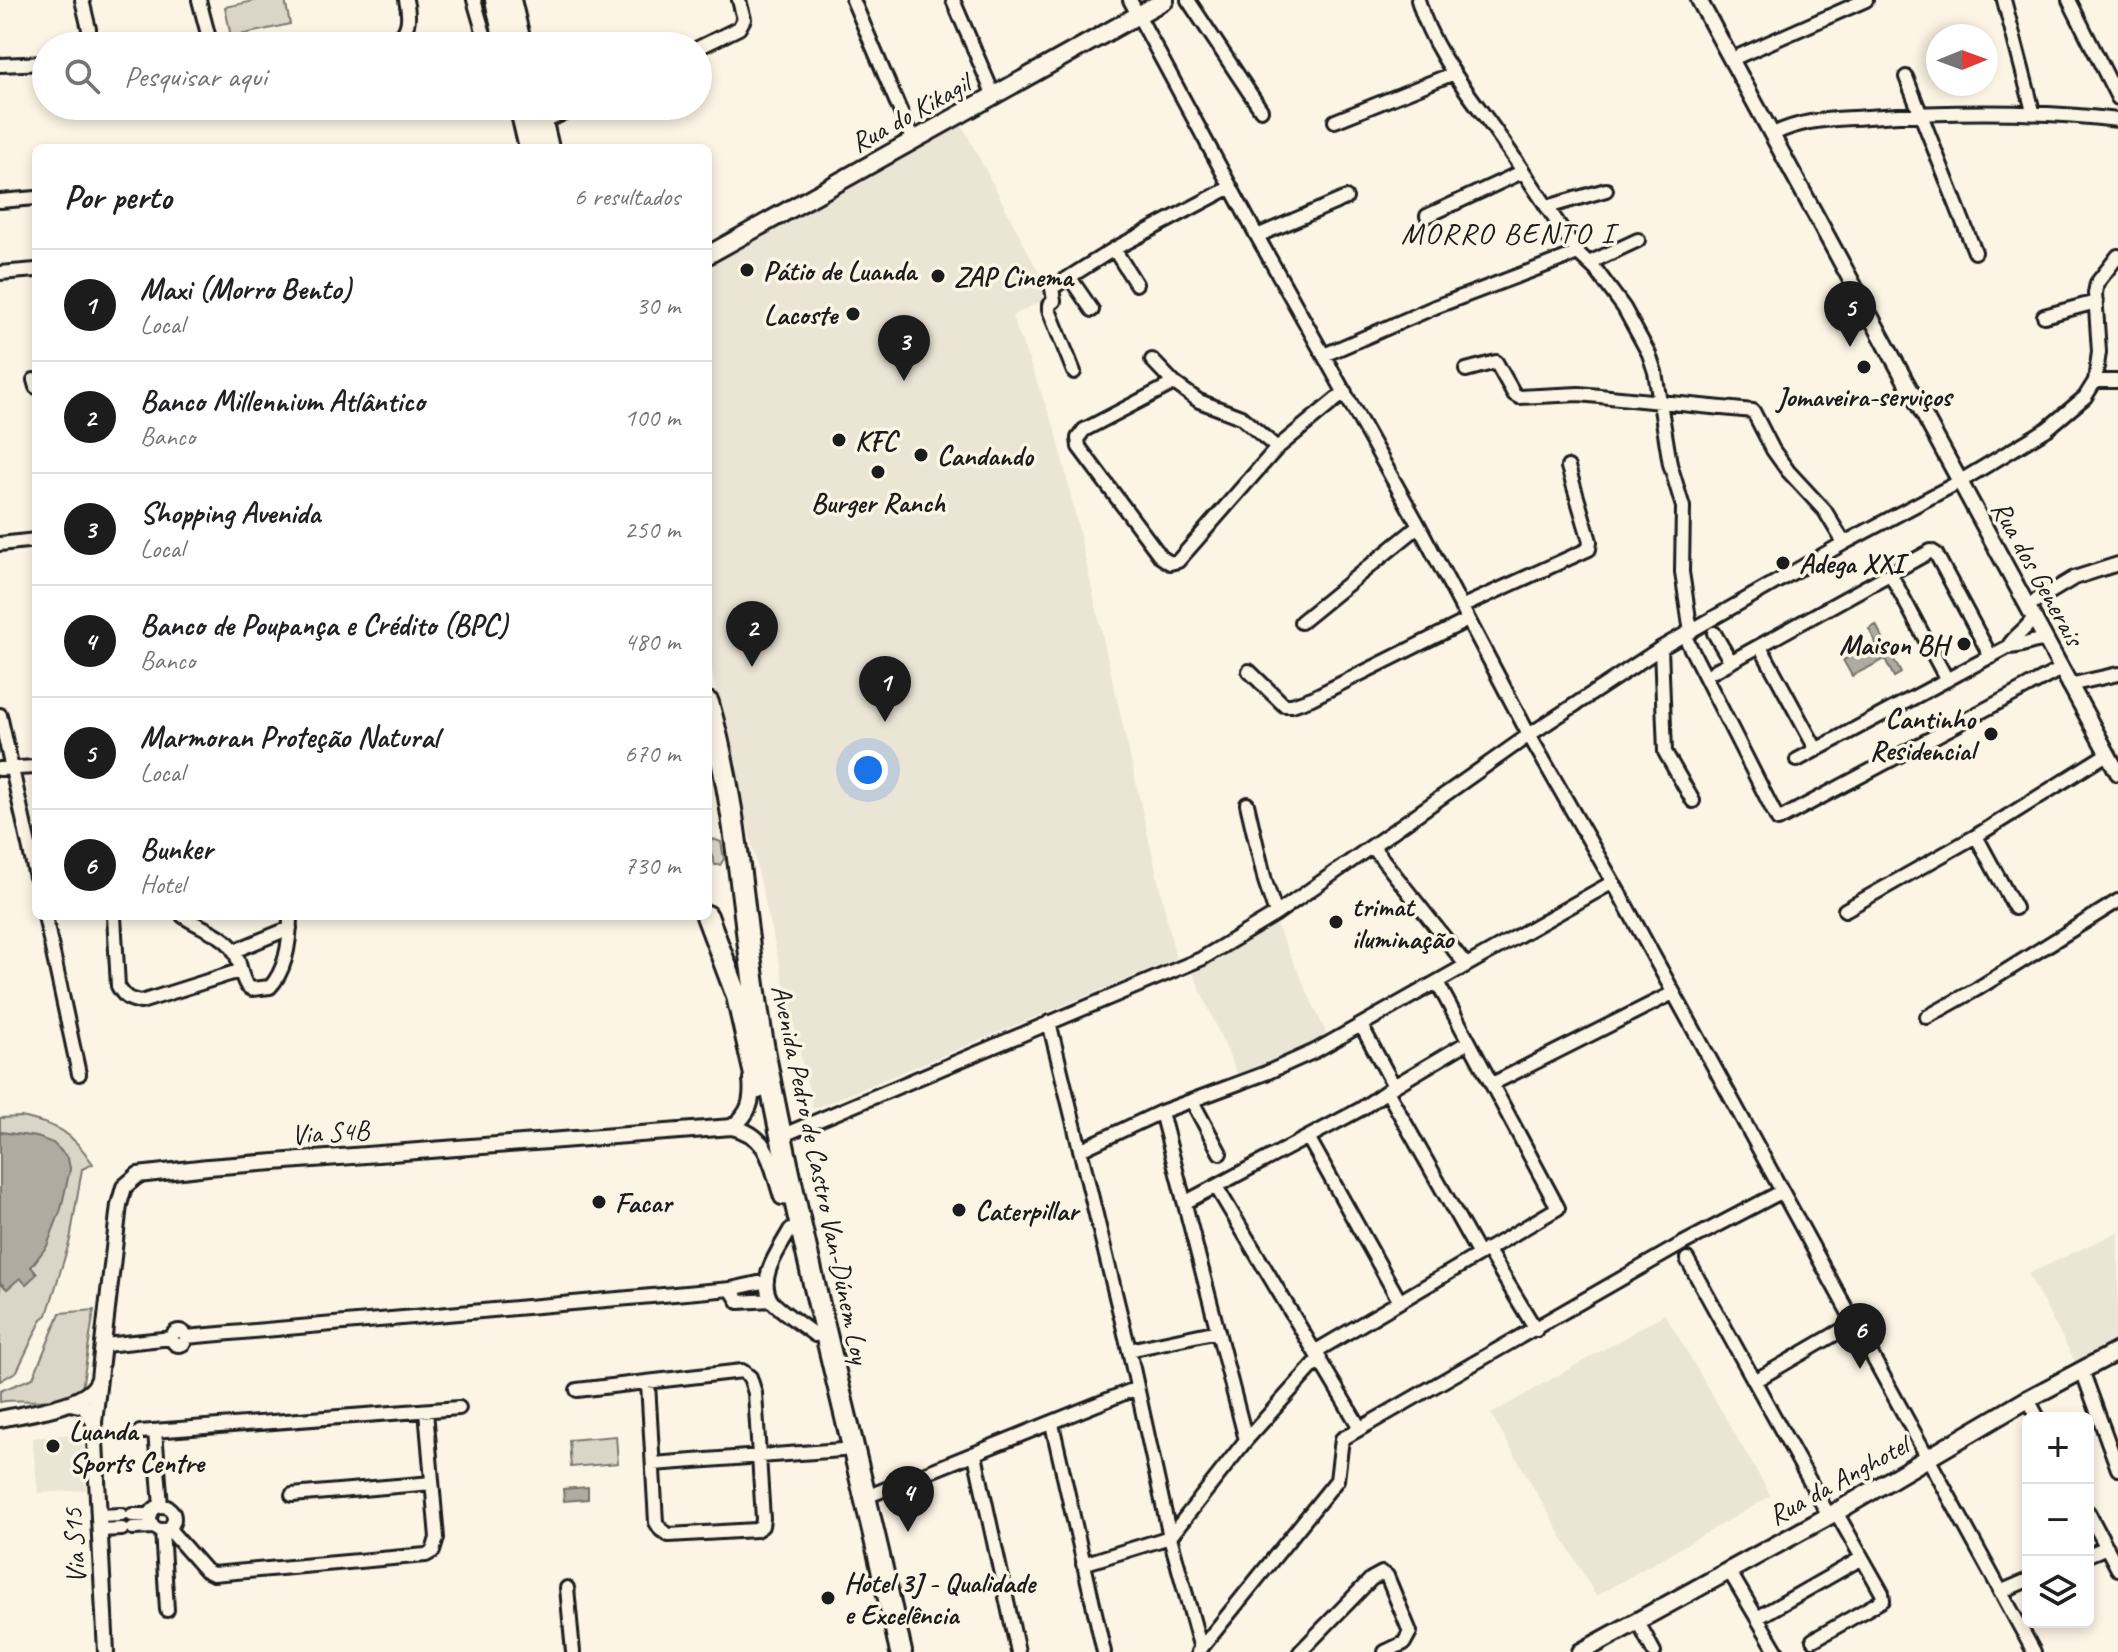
<!DOCTYPE html>
<html lang="pt">
<meta charset="utf-8">
<style>
body{margin:0;font-family:Caveat,sans-serif;background:#f6f6f6;color:#202124}
.controls{position:absolute;right:24px;bottom:24px;display:grid;overflow:hidden;border-radius:12px;box-shadow:0 4px 12px #0003}
.controls button{width:72px;height:72px;display:grid;place-items:center;padding:0;border:0;border-bottom:2px solid #e0e0e0;background:#fff;color:#202124;font:40px sans-serif}
.compass{position:absolute;left:1926px;top:24px;width:72px;height:72px;border-radius:50%;background:#fff;box-shadow:0 4px 12px #0003;rotate:89deg}
.you{position:absolute;left:868px;top:770px;width:28px;height:28px;margin:-20px;border:6px solid #fff;border-radius:50%;background:#1a73e8;box-shadow:0 0 0 12px #1a73e833}
.badge{display:grid;place-items:center;width:52px;height:52px;border-radius:50%;background:#1c1c1c;color:#fff;font-size:26px;font-weight:700}
.pin{position:absolute;translate:-50% -66px;filter:drop-shadow(0 2px 4px #0008)}
.pin::after{content:'';position:absolute;top:42px;width:28px;height:24px;background:inherit;clip-path:polygon(0 0,100% 0,50% 100%)}
.list{margin:0;padding:0;list-style:none}
h2{display:flex;justify-content:space-between;align-items:center;height:104px;margin:0;padding:0 32px;font-size:34px}
h2 small{font-size:26px;font-weight:400;color:#757577}
.list li{display:grid;grid-template-columns:52px 1fr auto;gap:24px;align-items:center;box-sizing:border-box;height:112px;padding:0 32px;border-top:2px solid #e0e0e0}
.list b{display:block;font-size:30px;white-space:nowrap}
.list p{margin:0;font-size:26px;white-space:nowrap;color:#757577}
.list em{font-size:26px;font-style:normal;color:#757577}
.icon{flex:none;width:44px;height:44px;fill:none;stroke:currentColor;stroke-width:2;stroke-linecap:round;stroke-linejoin:round}
.map{position:relative;flex:none;width:2118px;height:1652px;overflow:hidden}
.search{position:absolute;background:#fff;box-shadow:0 4px 12px #0003;left:32px;top:32px;width:680px;height:88px;display:flex;align-items:center;gap:20px;box-sizing:border-box;padding:0 28px;border-radius:44px;color:#757577;font-size:30px}
.panel{position:absolute;background:#fff;box-shadow:0 4px 12px #0003;left:32px;top:144px;width:680px;height:776px;border-radius:12px}
.map>svg:first-child{display:block}
</style>
<div class="map">
<svg width="2118" height="1652" viewBox="0 0 2118 1652">
<rect width="100%" height="100%" fill="#fcf5e5"/>
<filter id="ink" filterUnits="userSpaceOnUse"><feTurbulence type="fractalNoise" baseFrequency=".0125" numOctaves="2"/><feDisplacementMap in="SourceGraphic" scale="16" xChannelSelector="R" yChannelSelector="G"/><feConvolveMatrix kernelMatrix="1 2 1 2 8 2 1 2 1" color-interpolation-filters="sRGB"/></filter>
<g filter="url(#ink)">
<!-- built -->
<path fill="#ebe5d6" d="M958,117L1051,296L1012,316L1057,435L1176,959L813,1109L708,655V263Z
M1276,924L1328,1037L1284,1060L1239,1078L1193,973Z
M2118,1232V1342L2077,1365L2028,1274Z
M1665,1314L1771,1496L1596,1596L1491,1414Z
M81,1433L86,1490L38,1493L32,1438Z"/>
<!-- green -->
<path fill="#dbd5c8" stroke="#7c7872" stroke-width="2" d="M258,0H285L290,24L231,37L225,7Z
M713,839L721,842L724,859L720,865H715L708,844Z
M21,1117C58,1125 71,1131 93,1164L82,1169L70,1240L47,1315L42,1319L17,1371L0,1381V1282L7,1289L31,1267L47,1245L70,1169C64,1137 27,1136 0,1132V1118Z
M94,1310L82,1389C61,1408 25,1397 0,1402V1391L33,1378L60,1313Z
M616,1436L618,1463L571,1467L569,1440Z"/>
<!-- water -->
<path fill="#b0aba1" stroke="#75726c" stroke-width="2" d="M1876,625L1901,673L1894,677L1885,659L1852,676L1843,660L1876,643L1869,629Z
M0,1132L37,1137L53,1143L68,1158L70,1169L61,1209L47,1246L31,1267L37,1274L26,1284L20,1278L7,1289L0,1282Z
M588,1487V1499L564,1501L563,1489Z"/>
<g fill="none" stroke-linecap="round" stroke-linejoin="round">
<!-- minor casing -->
<g stroke="#1c1c1c" stroke-width="18">
<path id="minor" d="M82,0L89,29L88,46
M199,0L210,42L215,46
M474,0L484,34L491,46
M853,0L913,141
M953,0L994,96
M1130,0L1257,236L1419,526L1529,735L1613,882L2034,1652
M1188,0L1261,110
M1418,0C1432,49 1463,86 1492,126C1522,168 1549,211 1578,253L1596,270L1624,308L1649,354L1655,372L1670,464L1683,507L1682,572L1691,632
M2004,0L2033,111
M2069,0L2118,98
M330,46L393,42C410,33 410,17 406,0
M698,48L739,28L744,19L739,0
M1732,59L1866,0
M0,65L46,63
M1906,77L1975,252
M1335,121L1452,74
M542,123L578,106
M1773,134C1807,118 1831,120 1868,117C1951,111 2035,110 2118,120
M0,201L36,198
M1547,207L1606,190
M1427,216L1522,172
M1257,236L1346,198
M1114,249L1136,284
M1589,263L1638,240
M0,273L36,270
M1070,278L1092,310
M2044,316L2096,302
M1324,355L1435,307L1578,253
M1152,360L1174,383L1199,401L1241,417L1277,448
M1466,370L1496,362L1514,394L1519,397L1579,394L1753,411L1773,450L1788,471L1825,511L1844,543
M1074,372L1049,310V305L1054,301L1052,288L1114,249L1231,187
M34,380L36,387
M2095,381H2118
M1174,383L1084,430L1078,438L1079,447L1161,557L1170,563L1178,561L1277,448L1345,392
M0,544L36,540
M1891,575L1947,680
M2027,606L2074,578L2118,564
M1461,607L1589,549L1590,541L1568,467
M1301,622L1419,526
M1714,633L1731,662
M1684,635L1778,820L2061,669
M1760,646L1816,749
M2008,647C2015,634 2026,631 2033,618
M1661,648L1665,752L1693,801
M1249,671L1284,705H1292L1312,698L1468,620
M1714,671L1931,551L1936,554L1991,657
M2069,685L2118,674
M0,715L36,877
M1797,760L2008,647C2022,647 2032,640 2046,640
M0,769L36,767
M1247,804L1265,881L1276,914
M1976,836L2015,908
M1372,846L1466,965
M1845,910L1976,836L2107,754
M45,916L79,1074
M114,916L118,986C124,997 129,1000 141,1002L239,971
M183,916C198,927 222,933 233,949C241,960 239,974 247,986L252,989L270,987C287,969 290,940 290,916
M234,951L290,928
M1927,1017L1977,989L2118,901
M1049,1022L1129,1350L1170,1537L1201,1649
M1361,1025L1394,1086
M1492,1084L1673,993
M1387,1091L1478,1253
M1192,1101L1220,1153
M1161,1112L1246,1440
M781,1136L1201,959L1276,914L1529,735L1661,648L1844,543L1959,482L2047,429L2085,397L2095,381L2099,352L2095,293L2097,283L2118,256
M1309,1139L1399,1300
M1080,1150L1161,1112L1266,1073L1315,1051L1613,882
M1217,1188L1360,1428
M1186,1202L1361,1109L1394,1086L1468,1042
M790,1230C780,1249 757,1277 771,1300C775,1307 806,1328 815,1335
M1487,1249L1536,1330
M1687,1259L1829,1516
M731,1289L739,1302L771,1300
M172 1338a7 7 0 1 1 14 0a7 7 0 1 1-14 0Z
M186,1337L731,1289L767,1281
M105,1345L172,1338
M1129,1350L1218,1331
M1316,1351L1558,1208L1437,982
M2082,1370L2118,1469
M1756,1380L1854,1323
M577,1390L742,1371L750,1377L755,1393L763,1519L762,1526L756,1530L669,1535L661,1530L656,1522L648,1383
M2028,1399L2038,1418
M1052,1424L1104,1652
M155,1431L161,1506
M140,1432L459,1408
M975,1455L1018,1652
M653,1464L842,1450
M292,1495L432,1483
M866,1497L1137,1388
M150 1518a12 12 0 1 1 24 0a12 12 0 1 1-24 0Z
M2088,1512L2118,1569
M132,1515H151
M99,1516L121,1515
M133,1528L154,1527
M168,1528L205,1570L213,1574L426,1555L433,1551L437,1538L426,1411
M99,1530L122,1529
M162,1530L167,1610
M2088,1555L2107,1547
M1083,1564L1170,1537L1246,1440L1320,1358
M1728,1569L1777,1652
M567,1588L573,1652
M2000,1592L2028,1580
M1757,1618L1862,1558
M1637,1620L1654,1652
M1813,1640L1883,1600L1882,1593L1836,1512
M1198,1652L1337,1480L1342,1439L1680,1245L1781,1192
M1300,1652L1371,1579L1382,1573L1387,1576L1410,1632L1404,1643L1385,1652"/>
</g>
<!-- tertiary casing -->
<g stroke="#1c1c1c" stroke-width="20">
<path id="tertiary" d="M1699,0L2118,773
M732,1127C750,1114 753,1100 751,1079
M70,1403L84,1406L94,1422L106,1652
M0,1419C26,1413 88,1407 98,1381
M94,1422L119,1205L124,1187L138,1175L208,1167L732,1127C770,1136 771,1164 782,1197"/>
</g>
<!-- secondary casing -->
<g stroke="#1c1c1c" stroke-width="22">
<path id="secondary" d="M708,255L1165,0
M1581,1652L1836,1512L2028,1399L2118,1351"/>
</g>
<!-- trunk casing -->
<g stroke="#1c1c1c" stroke-width="26">
<path id="trunk" d="M496,0L506,46
M510,0L521,46
M520,106L530,148
M538,106L548,148
M708,703C741,817 743,939 765,1055C803,1256 857,1453 901,1652
M707,916L737,996L758,1088"/>
</g>
<!-- minor -->
<use href="#minor" stroke="#fcf5e5" stroke-width="12"/>
<!-- tertiary -->
<use href="#tertiary" stroke="#fcf5e5" stroke-width="14"/>
<!-- secondary -->
<use href="#secondary" stroke="#fcf5e5" stroke-width="16"/>
<!-- trunk -->
<use href="#trunk" stroke="#fcf5e5" stroke-width="20"/>
</g>
</g>
<!-- markers -->
<g fill="#1c1c1c" stroke="#fcf5e5" stroke-width="3">
<circle cx="747" cy="270" r="8"/>
<circle cx="938" cy="276" r="8"/>
<circle cx="853" cy="314" r="8"/>
<circle cx="1864" cy="367" r="8"/>
<circle cx="839" cy="440" r="8"/>
<circle cx="921" cy="455" r="8"/>
<circle cx="878" cy="472" r="8"/>
<circle cx="1783" cy="563" r="8"/>
<circle cx="1964" cy="644" r="8"/>
<circle cx="1991" cy="734" r="8"/>
<circle cx="1336" cy="922" r="8"/>
<circle cx="599" cy="1202" r="8"/>
<circle cx="959" cy="1210" r="8"/>
<circle cx="53" cy="1446" r="8"/>
<circle cx="828" cy="1598" r="8"/>
</g>
<g text-anchor="middle" dominant-baseline="central" stroke-width="7" stroke-linejoin="round" paint-order="stroke">
<!-- street labels -->
<g font-size="28" fill="#1c1c1c" stroke="#fcf5e5">
<text transform="translate(910 113) rotate(-29)">Rua do Kikagil</text>
<text transform="translate(2038 573) rotate(61)">Rua dos Generais</text>
<text transform="translate(330 1132) rotate(-4)">Via S4B</text>
<text transform="translate(821 1174) rotate(78)">Avenida Pedro de Castro Van-Dúnem Loy</text>
<text transform="translate(1838 1480) rotate(-29)">Rua da Anghotel</text>
<text transform="translate(74 1546) rotate(-93)">Via S15</text>
</g>
<!-- poi labels -->
<g font-size="28" font-weight="bold" fill="#1c1c1c" stroke="#fcf5e5" text-anchor="start">
<text x="763" y="270">Pátio de Luanda</text>
<text x="954" y="276">ZAP Cinema</text>
<text x="837" y="314" text-anchor="end">Lacoste</text>
<text x="1864" y="396" text-anchor="middle">Jomaveira-serviços</text>
<text x="855" y="440">KFC</text>
<text x="937" y="455">Candando</text>
<text x="878" y="502" text-anchor="middle">Burger Ranch</text>
<text x="1799" y="563">Adega XXI</text>
<text x="1948" y="644" text-anchor="end">Maison BH</text>
<text x="1975" y="718" text-anchor="end">Cantinho<tspan x="1975" dy="32">Residencial</tspan></text>
<text x="1352" y="906">trimat<tspan x="1352" dy="32">iluminação</tspan></text>
<text x="615" y="1202">Facar</text>
<text x="975" y="1210">Caterpillar</text>
<text x="69" y="1430">Luanda<tspan x="69" dy="32">Sports Centre</tspan></text>
<text x="844" y="1582">Hotel 3J - Qualidade<tspan x="844" dy="32">e Excelência</tspan></text>
</g>
<!-- neighbourhood labels -->
<g font-size="30" letter-spacing="2" fill="#1c1c1c" stroke="#fcf5e5">
<text x="1508" y="233">MORRO BENTO I</text>
</g>
</g>
</svg>
<div class="controls">
<button>+</button>
<button>−</button>
<button><svg class="icon" aria-label="layers" viewBox="0 0 24 24"><path d="M12 4l9 5-9 5-9-5zM3 14l9 5 9-5"/></svg></button>
</div>
<svg class="compass" viewBox="-18 -18 36 36"><path d="M0-13l5 13h-10z" fill="#e53935"/><path d="M0 13l5-13h-10z" fill="#757577"/></svg>
<div class="you"></div>
<div class="pin badge" style="left:885px;top:722px">1</div>
<div class="pin badge" style="left:752px;top:667px">2</div>
<div class="pin badge" style="left:904px;top:381px">3</div>
<div class="pin badge" style="left:908px;top:1532px">4</div>
<div class="pin badge" style="left:1850px;top:347px">5</div>
<div class="pin badge" style="left:1860px;top:1369px">6</div>
<div class="search"><svg class="icon" aria-label="search" viewBox="0 0 24 24"><circle cx="10" cy="10" r="6"/><path d="M15 15l6 6"/></svg>Pesquisar aqui</div>
<section class="panel">
<h2>Por perto<small>6 resultados</small></h2>
<ul class="list">
<li><span class="badge">1</span><div><b>Maxi (Morro Bento)</b><p>Local</p></div><em>30 m</em></li>
<li><span class="badge">2</span><div><b>Banco Millennium Atlântico</b><p>Banco</p></div><em>100 m</em></li>
<li><span class="badge">3</span><div><b>Shopping Avenida</b><p>Local</p></div><em>250 m</em></li>
<li><span class="badge">4</span><div><b>Banco de Poupança e Crédito (BPC)</b><p>Banco</p></div><em>480 m</em></li>
<li><span class="badge">5</span><div><b>Marmoran Proteção Natural</b><p>Local</p></div><em>670 m</em></li>
<li><span class="badge">6</span><div><b>Bunker</b><p>Hotel</p></div><em>730 m</em></li>
</ul>
</section>
</div>
